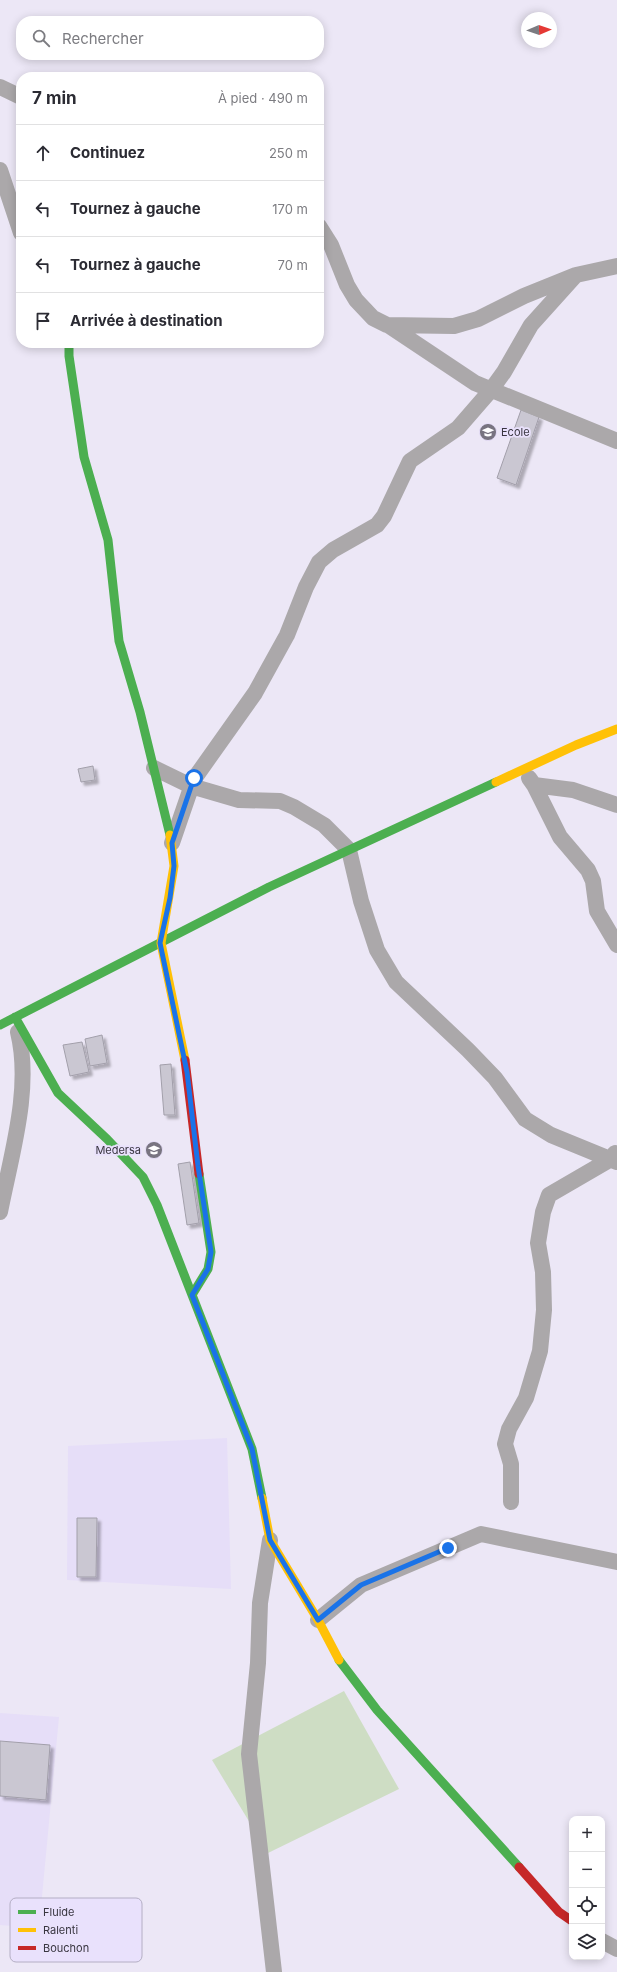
<!DOCTYPE html>
<html lang="fr">
<meta charset="utf-8">
<style>
body{margin:0;font-family:Inter,sans-serif;background:#f2f2f3;color:#2b2b33}
.controls{position:absolute;right:12px;bottom:12px;display:grid;overflow:hidden;border-radius:8px;box-shadow:0 2px 10px #0003}
.controls button{width:36px;height:36px;display:grid;place-items:center;padding:0;border:0;border-bottom:1px solid #e1e1e2;background:#fff;color:#2b2b33;font:20px sans-serif}
.compass{position:absolute;left:521px;top:12px;width:36px;height:36px;border-radius:50%;background:#fff;box-shadow:0 2px 10px #0003;rotate:88deg}
.stop{position:absolute;width:12px;height:12px;margin:-9px;border:3px solid #1a73e8;border-radius:50%;background:#fff}
.stop.end{background:#1a73e8;border-color:#fff;box-shadow:0 1px 4px #0008}
.list{margin:0;padding:0;list-style:none}
h2{display:flex;justify-content:space-between;align-items:center;height:52px;margin:0;padding:0 16px;font-size:17px}
h2 small{font-size:13px;font-weight:400;color:#7c7c81}
.list li{display:grid;grid-template-columns:26px 1fr auto;gap:12px;align-items:center;box-sizing:border-box;height:56px;padding:0 16px;border-top:1px solid #e1e1e2}
.list b{display:block;font-size:15px;white-space:nowrap}
.list em{font-size:13px;font-style:normal;color:#7c7c81}
.icon{flex:none;width:22px;height:22px;fill:none;stroke:currentColor;stroke-width:2;stroke-linecap:round;stroke-linejoin:round}
.map{position:relative;flex:none;width:617px;height:1972px;overflow:hidden}
.search{position:absolute;background:#fff;box-shadow:0 2px 10px #0003;left:16px;top:16px;width:308px;height:44px;display:flex;align-items:center;gap:10px;box-sizing:border-box;padding:0 14px;border-radius:16px;color:#7c7c81;font-size:15px}
.panel{position:absolute;background:#fff;box-shadow:0 2px 10px #0003;left:16px;top:72px;width:308px;height:276px;border-radius:16px}
.map>svg:first-child{display:block}
</style>
<div class="map">
<svg width="617" height="1972" viewBox="0 0 617 1972">
<defs>
<filter id="shadow"><feDropShadow dx="3.5" dy="3.5" stdDeviation="1" flood-color="#0004"/></filter>
</defs>
<rect width="100%" height="100%" fill="#ece7f6"/>
<!-- built -->
<path fill="#e6def8" d="M227,1438L231,1589L67,1580L68,1446Z
M0,1713L59,1717L39,1928L0,1925Z"/>
<!-- green -->
<path fill="#ceddc4" d="M344,1691L399,1789L268,1853L212,1760Z"/>
<!-- building -->
<path fill="#cac7d2" stroke="#a29faa" filter="url(#shadow)" d="M521,410L539,417L516,485L497,478Z
M93,766L95,780L81,782L78,769Z
M102,1035L107,1063L90,1066L85,1039Z
M82,1042L89,1072L70,1076L63,1045Z
M171,1064L175,1115H164L160,1065Z
M190,1162L199,1223L187,1225L178,1164Z
M77,1518H97L96,1577H77Z
M0,1741L50,1745L46,1800L0,1796Z"/>
<g fill="none" stroke-linecap="round" stroke-linejoin="round">
<!-- street -->
<path stroke="#aba8aa" stroke-width="16" d="M0,87L21,97
M0,170L21,233
M319,226L331,245L347,285L356,300L373,318L387,325L454,326L478,319L524,296L576,275L617,266
M388,325L475,383L617,441
M154,768L191,786L239,800L280,801L294,807L324,825L349,850L361,901L377,950L396,982L468,1050L495,1078L525,1119L551,1135L617,1162
M529,778L534,785L573,790L617,805
M534,785L560,837L588,870L593,881L597,911L617,945
M172,843L194,779L255,693L287,635L306,587L319,562L333,550L377,525L384,516L410,461L458,428L491,390L504,372L531,325L576,275
M0,1212C11,1155 32,1089 18,1032
M511,1502V1464L505,1444L509,1429L526,1398L540,1351L544,1310L543,1272L538,1243L543,1212L549,1195L611,1159L615,1153
M270,1540L260,1603L258,1663L249,1754L274,1972
M318,1620L361,1585L481,1534L617,1562
M602,1941L617,1949"/>
<!-- fast -->
<path stroke="#4caf50" stroke-width="9" d="M69,343V356L84,457L108,540L119,641L140,712L170,835
M15,1017L58,1093L107,1139L143,1177L157,1205L252,1449L262,1498
M0,1025L269,887L496,782
M192,1295L208,1269L211,1252L199,1174
M339,1660L377,1710L519,1867"/>
<!-- slow -->
<path stroke="#ffc107" stroke-width="9" d="M496,782L576,745L617,729
M170,835L174,866L161,943L185,1060
M262,1498L270,1540L318,1620L339,1660"/>
<!-- jam -->
<path stroke="#c62828" stroke-width="9" d="M185,1060L199,1174
M519,1867L559,1912L572,1921"/>
</g>
<g fill="none" stroke-linecap="round" stroke-linejoin="round">
<!-- route -->
<path stroke="#1a73e8" stroke-width="5" d="M194,778L172,843L174,866L170,898L160,943L187,1072L198,1166L211,1252L208,1269L192,1295L252,1449L270,1540L318,1620L361,1585L448,1548"/>
</g>
<!-- icons -->
<defs>
<g id="school-disc" transform="scale(0.9)"><circle r="9.5" fill="#787480" stroke="#e9e1fc"/><path d="M0-5L7-2L0 1L-7-2ZM-4 1L0 2.5L4 1V4Q0 6-4 4Z" fill="#fff"/></g>
</defs>
<g fill-rule="evenodd">
<use href="#school-disc" x="488" y="432"/>
<use href="#school-disc" x="154" y="1150"/>
</g>
<g text-anchor="middle" dominant-baseline="central" stroke-width="3.5" stroke-linejoin="round" paint-order="stroke">
<!-- poi labels -->
<g font-size="11" fill="#393640" stroke="#e9e1fc" text-anchor="start">
<text x="501" y="432">Ecole</text>
<text x="141" y="1150" text-anchor="end">Medersa</text>
</g>
</g>
<!-- legend -->
<rect x="10" y="1898" width="132" height="64" rx="6" fill="#e9e1fc" stroke="#b4aec4" stroke-width="1"/>
<rect x="18" y="1910" width="18" height="4" fill="#4caf50"/>
<rect x="18" y="1928" width="18" height="4" fill="#ffc107"/>
<rect x="18" y="1946" width="18" height="4" fill="#c62828"/>
<g font-size="11" fill="#393640">
<text x="43" y="1916">Fluide</text>
<text x="43" y="1934">Ralenti</text>
<text x="43" y="1952">Bouchon</text>
</g>
</svg>
<div class="controls">
<button>+</button>
<button>−</button>
<button><svg class="icon" aria-label="locate" viewBox="0 0 24 24"><circle cx="12" cy="12" r="6"/><path d="M12 2v4M12 18v4M2 12h4M18 12h4"/></svg></button>
<button><svg class="icon" aria-label="layers" viewBox="0 0 24 24"><path d="M12 4l9 5-9 5-9-5zM3 14l9 5 9-5"/></svg></button>
</div>
<svg class="compass" viewBox="-18 -18 36 36"><path d="M0-13l5 13h-10z" fill="#e53935"/><path d="M0 13l5-13h-10z" fill="#7c7c81"/></svg>
<div class="stop" style="left:194px;top:778px"></div>
<div class="stop end" style="left:448px;top:1548px"></div>
<div class="search"><svg class="icon" aria-label="search" viewBox="0 0 24 24"><circle cx="10" cy="10" r="6"/><path d="M15 15l6 6"/></svg>Rechercher</div>
<section class="panel">
<h2>7 min<small>À pied · 490 m</small></h2>
<ul class="list">
<li><svg class="icon" aria-label="ahead" viewBox="0 0 24 24"><path d="M12 20V5M6 11l6-6 6 6"/></svg><div><b>Continuez</b></div><em>250 m</em></li>
<li><svg class="icon" aria-label="left" viewBox="0 0 24 24"><path d="M17 20v-9H6M10 6l-5 5 5 5"/></svg><div><b>Tournez à gauche</b></div><em>170 m</em></li>
<li><svg class="icon" aria-label="left" viewBox="0 0 24 24"><path d="M17 20v-9H6M10 6l-5 5 5 5"/></svg><div><b>Tournez à gauche</b></div><em>70 m</em></li>
<li><svg class="icon" aria-label="arrive" viewBox="0 0 24 24"><path d="M6 21V4h12l-3 4 3 4H6"/></svg><div><b>Arrivée à destination</b></div></li>
</ul>
</section>
</div>
